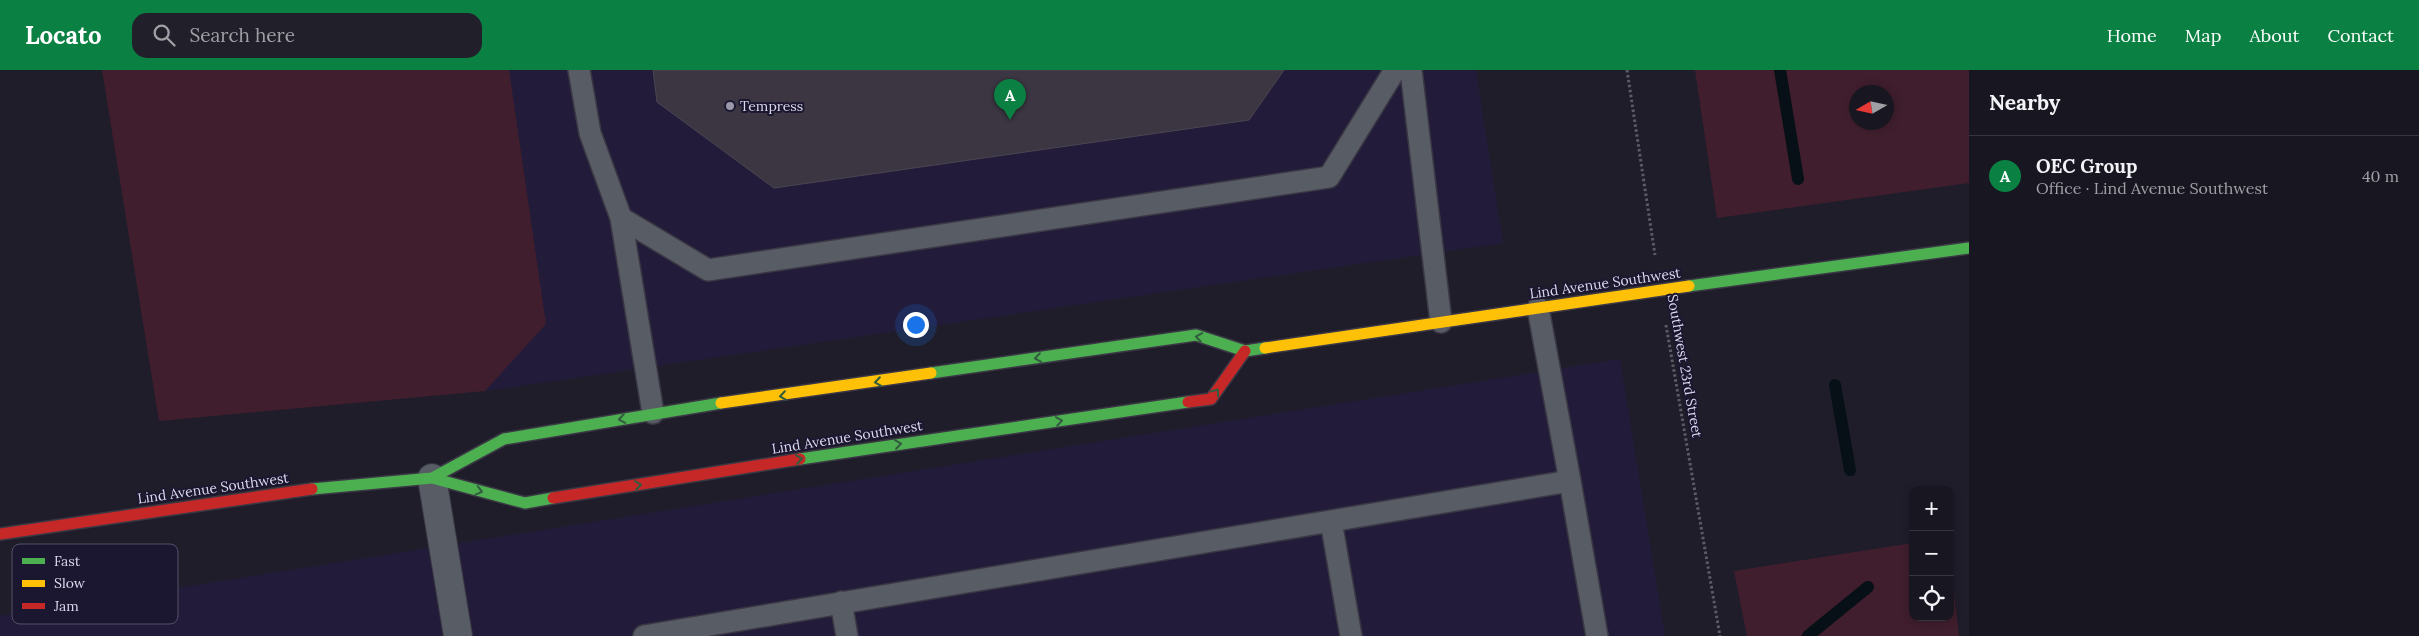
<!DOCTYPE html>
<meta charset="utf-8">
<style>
body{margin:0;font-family:Lora,serif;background:#211f29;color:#f1f3f6}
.controls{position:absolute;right:15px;bottom:15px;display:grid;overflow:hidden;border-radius:10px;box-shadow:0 2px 8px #0003}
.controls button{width:45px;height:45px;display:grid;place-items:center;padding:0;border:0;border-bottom:1px solid #36353e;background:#181620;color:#f1f3f6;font:25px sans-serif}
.compass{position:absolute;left:1849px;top:15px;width:45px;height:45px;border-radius:50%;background:#181620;box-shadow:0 2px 8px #0003;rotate:261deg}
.you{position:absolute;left:915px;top:254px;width:18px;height:18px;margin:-12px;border:4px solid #fff;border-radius:50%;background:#1a73e8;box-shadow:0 0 0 8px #1a73e833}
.badge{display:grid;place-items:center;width:32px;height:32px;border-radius:50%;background:#0b8043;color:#fff;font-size:16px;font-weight:700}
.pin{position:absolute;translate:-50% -41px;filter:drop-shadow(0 1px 2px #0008)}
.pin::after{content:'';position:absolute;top:26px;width:18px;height:15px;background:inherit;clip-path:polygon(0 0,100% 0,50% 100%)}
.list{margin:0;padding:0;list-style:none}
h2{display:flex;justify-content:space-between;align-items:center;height:65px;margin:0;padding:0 20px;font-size:21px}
h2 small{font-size:16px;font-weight:400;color:#9f9fa5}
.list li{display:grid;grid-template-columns:32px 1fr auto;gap:15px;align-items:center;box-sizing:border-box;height:80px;padding:0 20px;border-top:1px solid #36353e}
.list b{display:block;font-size:19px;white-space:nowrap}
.list p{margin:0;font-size:16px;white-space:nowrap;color:#9f9fa5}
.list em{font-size:16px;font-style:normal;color:#9f9fa5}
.icon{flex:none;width:28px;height:28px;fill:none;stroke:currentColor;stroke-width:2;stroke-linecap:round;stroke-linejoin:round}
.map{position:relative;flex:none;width:1969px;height:566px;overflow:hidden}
header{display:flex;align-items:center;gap:30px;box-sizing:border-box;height:70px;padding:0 25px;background:#0b8043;color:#fff}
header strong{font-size:24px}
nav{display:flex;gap:28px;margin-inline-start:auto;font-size:18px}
.search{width:350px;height:45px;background:#211f29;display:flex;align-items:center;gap:12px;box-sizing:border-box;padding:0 18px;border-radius:15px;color:#9f9fa5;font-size:19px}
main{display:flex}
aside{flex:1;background:#181620}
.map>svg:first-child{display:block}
</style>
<header>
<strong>Locato</strong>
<div class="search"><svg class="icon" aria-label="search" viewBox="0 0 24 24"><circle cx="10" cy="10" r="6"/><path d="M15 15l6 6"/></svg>Search here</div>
<nav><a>Home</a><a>Map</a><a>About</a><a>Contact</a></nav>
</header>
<main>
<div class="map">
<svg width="1969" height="566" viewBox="0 0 1969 566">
<rect width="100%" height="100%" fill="#201d2b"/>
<!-- built -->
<path fill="#221c3a" d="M435,0H1476L1503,173L485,321Z
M1620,289L1665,566H0V546Z"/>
<!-- green -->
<path fill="#401e2d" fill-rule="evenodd" d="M102,0H509L546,254L485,321L159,351Z
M1695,0H1969V113L1717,148ZM1856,22H1886V52H1856Z
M1913,473V547H1950V486L1959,566H1747L1734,501Z"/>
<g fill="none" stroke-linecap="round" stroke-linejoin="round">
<!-- stream -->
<path stroke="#071016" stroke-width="12" d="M1780,0L1798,109
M1835,315L1850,400
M1808,566L1868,517"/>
</g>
<!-- building -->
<path fill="#3b3642" stroke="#4c4652" d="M653,0H1284L1249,50L774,118L657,32Z"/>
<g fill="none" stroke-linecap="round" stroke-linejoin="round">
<!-- lane casing -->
<g stroke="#3b3845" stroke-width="24">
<path id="lane" d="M579,0L590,63L621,148L653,343
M1411,0L1441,252
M621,148L708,200L1329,107L1395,0
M1570,411L1597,566
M1331,451L1351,566
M841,532L847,566
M644,566L1570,411L1538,238"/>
</g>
<!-- street casing -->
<g stroke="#3b3845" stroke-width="30">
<path id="street" d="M432,408L458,566"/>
</g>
<!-- fast casing -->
<g stroke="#3b3845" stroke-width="14">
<path id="fast" d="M1689,216L1969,178
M931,303L1196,265L1245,281L1265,278
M800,389L1188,332
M432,408L504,369L721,333
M312,419L432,408L525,433L553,428"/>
</g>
<!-- slow casing -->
<g stroke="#3b3845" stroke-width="14">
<path id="slow" d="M1265,278L1689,216
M721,333L931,303"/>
</g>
<!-- jam casing -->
<g stroke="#3b3845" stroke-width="14">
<path id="jam" d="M1188,332L1211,329L1245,281
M553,428L800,389
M0,464L312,419"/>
</g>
<!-- path -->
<path stroke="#5b5c66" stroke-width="3" stroke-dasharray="2.5 2.5" stroke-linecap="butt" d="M1627,0L1655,185
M1666,255L1720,566"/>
<!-- lane -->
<use href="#lane" stroke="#575c65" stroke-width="21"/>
<!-- street -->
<use href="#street" stroke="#575c65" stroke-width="28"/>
<!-- fast -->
<use href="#fast" stroke="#4caf50" stroke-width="11"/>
<!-- slow -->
<use href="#slow" stroke="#ffc107" stroke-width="11"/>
<!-- jam -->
<use href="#jam" stroke="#c62828" stroke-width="11"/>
</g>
<!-- one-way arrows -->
<defs><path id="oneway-chevron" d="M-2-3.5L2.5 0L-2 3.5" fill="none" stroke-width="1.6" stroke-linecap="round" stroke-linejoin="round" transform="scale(1.25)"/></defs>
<g stroke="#325b3f">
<use href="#oneway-chevron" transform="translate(1199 267) rotate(-171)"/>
<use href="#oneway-chevron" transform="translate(1038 288) rotate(172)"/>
<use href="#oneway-chevron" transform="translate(878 312) rotate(172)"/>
<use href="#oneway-chevron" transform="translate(1216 322) rotate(-54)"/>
<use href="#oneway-chevron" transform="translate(783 326) rotate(172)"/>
<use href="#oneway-chevron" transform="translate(622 349) rotate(170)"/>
<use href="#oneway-chevron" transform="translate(1059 351) rotate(-8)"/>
<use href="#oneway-chevron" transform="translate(898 374) rotate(-8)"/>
<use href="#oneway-chevron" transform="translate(799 389) rotate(-9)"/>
<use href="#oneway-chevron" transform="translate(638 415) rotate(-9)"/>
<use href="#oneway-chevron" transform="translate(479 421) rotate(15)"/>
</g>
<!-- markers -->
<circle fill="#9a97a8" stroke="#1c1731" stroke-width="2" cx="730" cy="36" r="5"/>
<g text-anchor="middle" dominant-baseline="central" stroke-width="4" stroke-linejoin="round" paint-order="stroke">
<!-- poi labels -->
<g font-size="14" fill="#dbd9eb" stroke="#1c1731" text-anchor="start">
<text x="740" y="36">Tempress</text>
</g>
<!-- street labels -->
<g font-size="14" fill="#dbd9eb" stroke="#1c1731">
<text transform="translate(1605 213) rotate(-8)">Lind Avenue Southwest</text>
<text transform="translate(1685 296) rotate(80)">Southwest 23rd Street</text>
<text transform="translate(847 367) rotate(-9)">Lind Avenue Southwest</text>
<text transform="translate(213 418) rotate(-8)">Lind Avenue Southwest</text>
</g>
</g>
<!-- legend -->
<rect x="12" y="474" width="166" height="80" rx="8" fill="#1c1731" stroke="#555169" stroke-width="1"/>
<rect x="22" y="488" width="23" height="6" fill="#4caf50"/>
<rect x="22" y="510" width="23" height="7" fill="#ffc107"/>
<rect x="22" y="533" width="23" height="6" fill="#c62828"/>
<g font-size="14" fill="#dbd9eb">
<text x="54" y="496">Fast</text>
<text x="54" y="518">Slow</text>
<text x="54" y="541">Jam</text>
</g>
</svg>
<div class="controls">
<button>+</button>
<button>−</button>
<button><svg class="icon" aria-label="locate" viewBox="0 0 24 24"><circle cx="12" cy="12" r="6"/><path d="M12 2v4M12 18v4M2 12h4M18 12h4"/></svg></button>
</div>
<svg class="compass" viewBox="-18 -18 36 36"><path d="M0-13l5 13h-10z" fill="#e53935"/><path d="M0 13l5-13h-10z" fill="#9f9fa5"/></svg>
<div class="you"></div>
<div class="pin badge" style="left:1010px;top:50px">A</div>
</div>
<aside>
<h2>Nearby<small></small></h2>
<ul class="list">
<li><span class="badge">A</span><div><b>OEC Group</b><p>Office · Lind Avenue Southwest</p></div><em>40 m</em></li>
</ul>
</aside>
</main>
